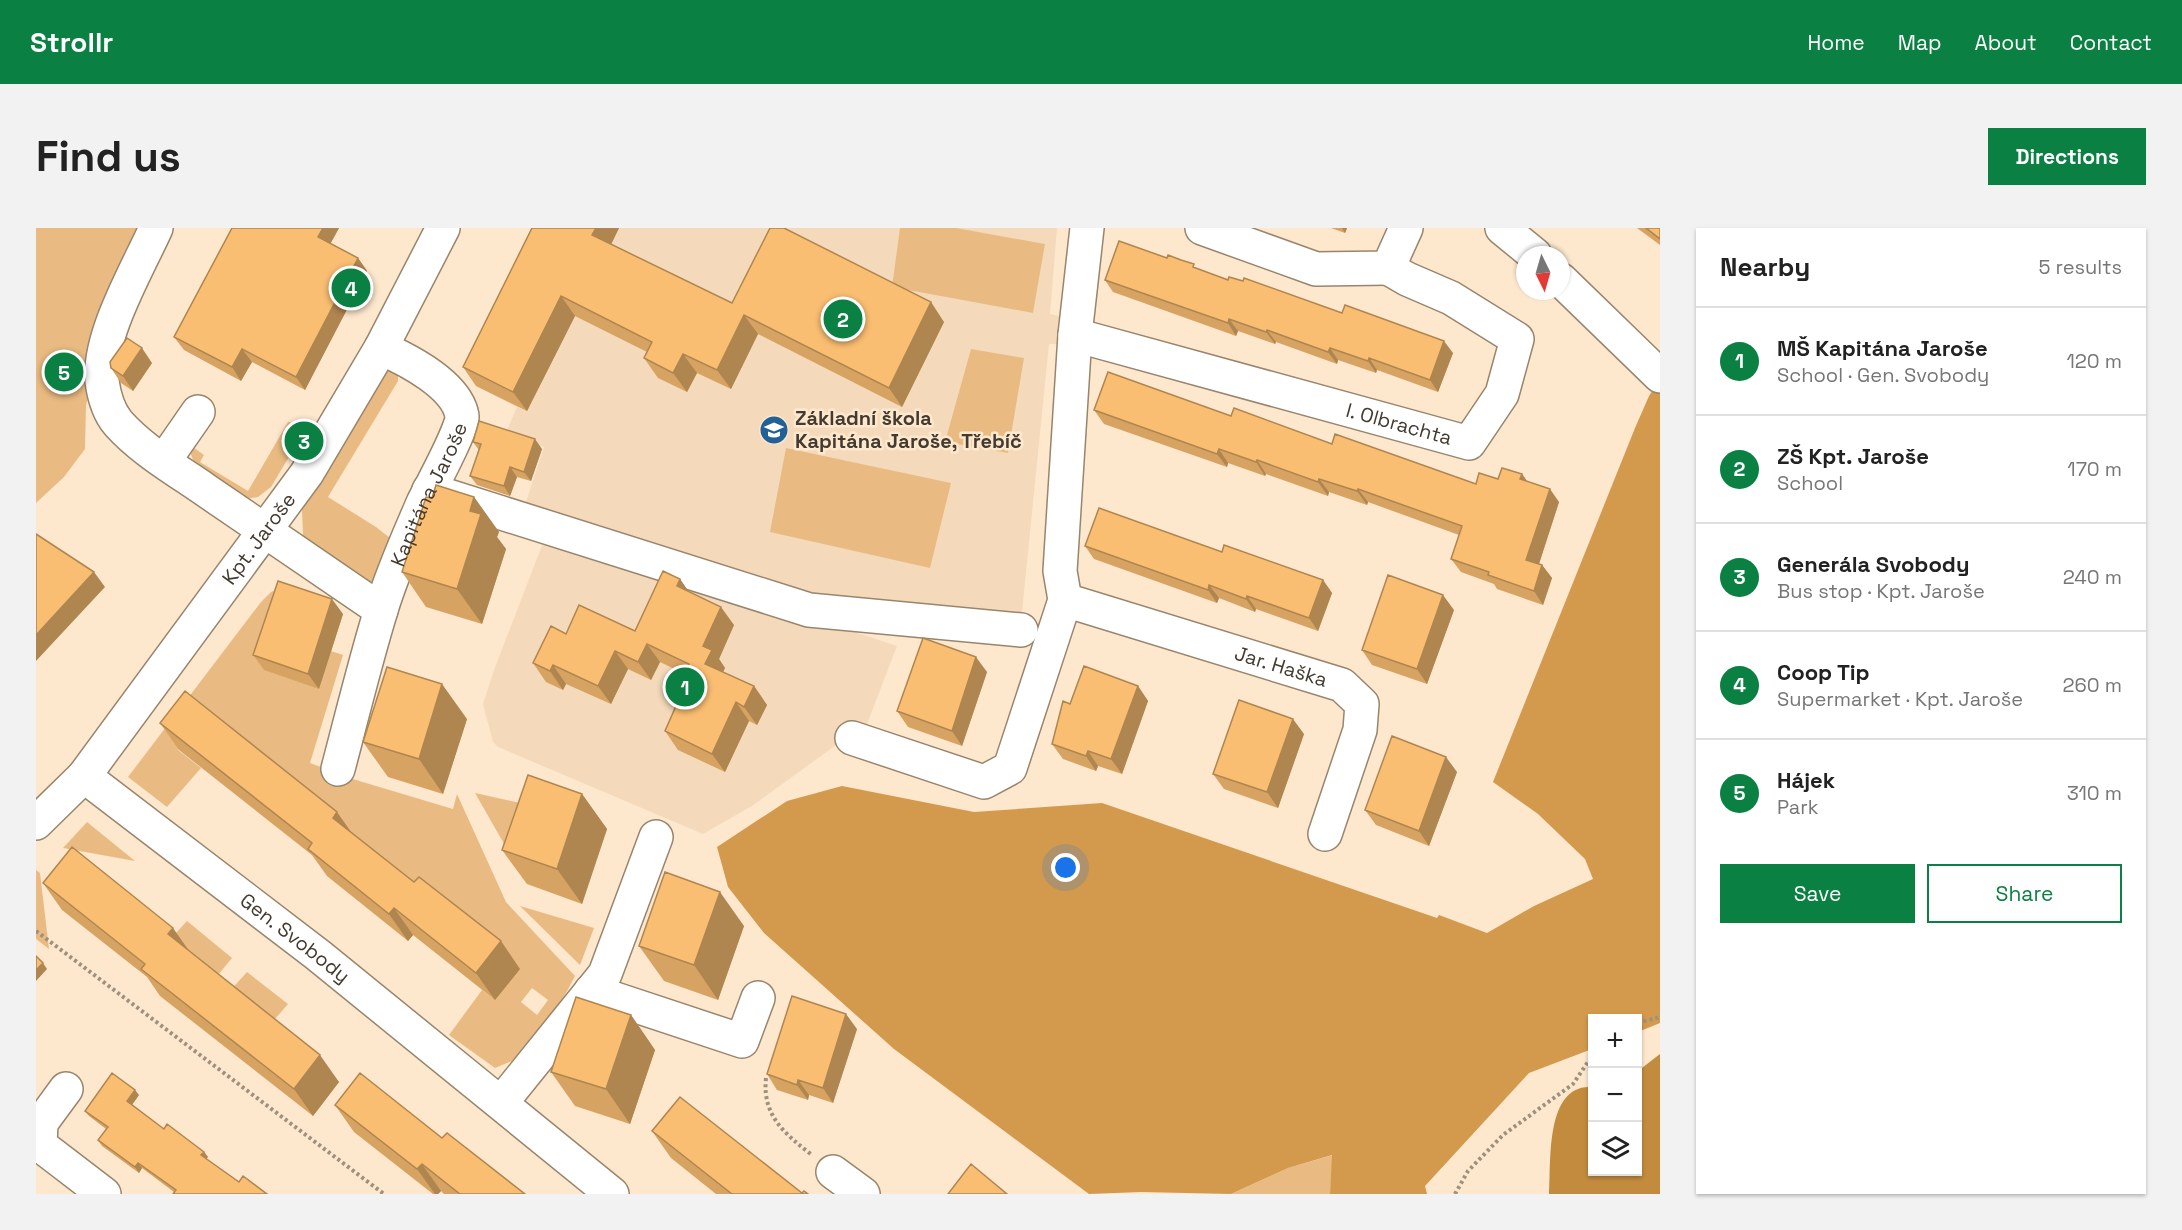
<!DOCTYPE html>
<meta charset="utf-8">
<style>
body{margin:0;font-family:"Space Grotesk",sans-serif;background:#f2f2f2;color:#222}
.controls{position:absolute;right:18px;bottom:18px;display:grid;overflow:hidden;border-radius:0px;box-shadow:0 2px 4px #0004}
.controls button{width:54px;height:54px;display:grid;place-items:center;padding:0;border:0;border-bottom:2px solid #e0e0e0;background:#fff;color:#222;font:30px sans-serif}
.compass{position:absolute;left:1480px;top:18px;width:54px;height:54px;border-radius:50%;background:#fff;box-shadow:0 2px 4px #0004;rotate:175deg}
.you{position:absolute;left:1030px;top:640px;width:21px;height:21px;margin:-15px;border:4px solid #fff;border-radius:50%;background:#1a73e8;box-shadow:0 0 0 9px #1a73e833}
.badge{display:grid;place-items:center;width:39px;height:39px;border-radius:50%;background:#0b8043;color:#fff;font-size:20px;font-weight:700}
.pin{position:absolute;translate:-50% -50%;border:3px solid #fff;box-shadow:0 2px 6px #0006}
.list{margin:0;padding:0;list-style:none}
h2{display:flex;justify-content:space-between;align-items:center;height:78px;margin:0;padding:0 24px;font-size:26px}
h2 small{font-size:20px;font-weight:400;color:#767676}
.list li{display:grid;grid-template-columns:39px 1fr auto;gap:18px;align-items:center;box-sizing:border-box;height:108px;padding:0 24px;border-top:2px solid #e0e0e0}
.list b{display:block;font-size:22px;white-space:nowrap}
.list p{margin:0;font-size:20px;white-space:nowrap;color:#767676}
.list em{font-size:20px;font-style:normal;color:#767676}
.actions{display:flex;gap:12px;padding:18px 24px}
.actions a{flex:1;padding:14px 0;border:2px solid #0b8043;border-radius:0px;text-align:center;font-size:21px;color:#0b8043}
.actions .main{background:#0b8043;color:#fff}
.icon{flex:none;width:33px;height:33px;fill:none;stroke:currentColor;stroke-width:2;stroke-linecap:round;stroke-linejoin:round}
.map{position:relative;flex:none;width:1624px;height:966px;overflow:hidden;border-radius:0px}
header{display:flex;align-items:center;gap:36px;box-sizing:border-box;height:84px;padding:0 30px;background:#0b8043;color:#fff}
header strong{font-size:28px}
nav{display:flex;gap:33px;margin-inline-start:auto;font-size:21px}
.intro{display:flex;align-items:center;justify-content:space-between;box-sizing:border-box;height:144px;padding:0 36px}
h1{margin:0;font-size:42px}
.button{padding:15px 27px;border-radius:0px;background:#0b8043;color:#fff;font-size:21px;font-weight:700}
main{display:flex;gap:36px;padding:0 36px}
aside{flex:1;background:#fff;border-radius:0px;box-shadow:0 2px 4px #0004}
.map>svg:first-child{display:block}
</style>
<header>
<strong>Strollr</strong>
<nav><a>Home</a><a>Map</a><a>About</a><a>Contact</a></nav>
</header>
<div class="intro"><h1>Find us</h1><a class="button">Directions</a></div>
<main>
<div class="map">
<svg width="1624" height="966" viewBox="0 0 1624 966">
<rect width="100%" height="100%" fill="#fde8ce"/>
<!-- built -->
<path fill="#f4daba" d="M520,0H1021L1014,86L1023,88L1021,116H1013L986,384L987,396L762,374L485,289L508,219L476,208L468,209L481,179L440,158Z
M512,302L861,418L828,504L807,512L716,578L667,606L462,519L457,514L447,476L458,442Z"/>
<!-- green -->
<path fill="#e9bb83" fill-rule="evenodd" d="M0,0H111L56,156L50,177L49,221L28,249L0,275Z
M864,0H920L1009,16L997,85L856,59Z
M935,121L988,130L972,225L909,214Z
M355,136L362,145V153L292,269L340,299L354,310L351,348L332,356L277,325L267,307L266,281Z
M252,194L272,197L235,259L222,269L210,271C189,258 153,246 154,217L168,227L164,234L212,263Z
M750,220L915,255L894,340L734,304Z
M240,362L283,461L295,423L307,427L274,535L320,552L417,581L421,566L470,674L539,748L530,765L514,790L476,833L459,840L413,807L446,762L459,772L167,491L142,522L165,540L131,579L92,549L225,374L235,364ZM496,760L512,772L501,787L485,774Z
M439,565L516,582L491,656Z
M51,594L99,633L27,620Z
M0,642L4,645L13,721L0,711Z
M484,678L558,700L544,737Z
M151,693L196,730L182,747L151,734L140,705Z
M211,744L252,776L239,791L191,766Z
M1297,927L1294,966H1195L1252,940Z"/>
<!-- forest -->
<path fill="#d39a4d" d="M1624,151V795L1602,804V790H1556V821L1493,845L1389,958L1391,966H1294L1296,927L1252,940L1195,966L1105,964L1053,966L858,821L728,705L692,659L681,619L751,573L806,558L938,584L1066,575L1401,690L1403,687L1451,705L1498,678L1557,651L1549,631L1502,586L1457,554L1599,200L1613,168Z"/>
<!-- water -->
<path fill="#c38b3d" d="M1624,826V966H1513C1515,938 1510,873 1542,861C1546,859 1552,859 1556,859V944H1602V843Z"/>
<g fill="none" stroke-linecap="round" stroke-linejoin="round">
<!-- minor casing -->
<g stroke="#98856d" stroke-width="36">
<g id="minor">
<path d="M120,0C101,42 62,108 66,153C68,168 72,183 82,195C106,222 139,241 168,261C227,302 286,342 345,382"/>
<path d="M1166,0L1280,41L1352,40L1370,0"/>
<path d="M1466,0L1499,27"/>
<path d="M1525,52L1624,148"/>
<path id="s1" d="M1039,107L1433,215L1466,166L1481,111L1415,70L1371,51L1352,40"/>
<path d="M128,233L162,184"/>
<path d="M393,262L773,382L985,402"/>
<path id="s2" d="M1029,372L1306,457L1326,476L1324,502L1289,606"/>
<path d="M816,510L948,554L974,540L1029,372L1024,343L1039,107L1051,0"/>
<path id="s3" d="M302,541C316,488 329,434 345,382C356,345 372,310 387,275C394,261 428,198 426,188C421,157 372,132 345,120"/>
<path id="s4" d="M48,548L282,727L576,966"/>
<path id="s5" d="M0,595L48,548L271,245L345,120L407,0"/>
<path d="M555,763L706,813L722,770"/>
<path d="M30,861L5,895L4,917L68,966"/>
<path d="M465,875L569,746L620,609"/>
<path d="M797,944L827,966"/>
</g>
</g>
<!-- path -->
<path stroke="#9f907e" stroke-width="4" stroke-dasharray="3 3" stroke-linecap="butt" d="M0,703L348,966
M1602,795L1624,789
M730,850C726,888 749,906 776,927
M1419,966L1432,943L1467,907L1537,856L1556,828"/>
<!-- minor -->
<use href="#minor" stroke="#fff" stroke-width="33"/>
</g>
<!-- wall -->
<path fill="#d7a362" d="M196,0H303L294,16L322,30L331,43L269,162L216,134L205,153L148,122L138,109Z
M496,0H583L575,16L696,75L908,94L866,179L722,106L695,161L661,145L651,164L622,150L608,130L611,124L539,88L491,183L440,158L427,139Z
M1295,0H1311L1309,5Z
M1601,0H1624V17Z
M1161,41L1417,125L1402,164L1341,142L1340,145L1302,132L1301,136L1240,114L1239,116L1202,103L1200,108L1077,64L1069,52Z
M116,135L97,163L85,155L75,140Z
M1058,182L1195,188L1440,256L1486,246L1491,253L1523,274L1503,336L1506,337L1516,350L1507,377L1461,361L1458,356L1425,344L1415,331L1423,307L1332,274L1331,277L1293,264L1292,268L1230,246L1229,248L1192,235L1191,239L1068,196Z
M437,214L506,221L495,253L481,249L474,268L441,257L434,248L443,222Z
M438,269L463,304L461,309L470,321L446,396L390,379L366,344L396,270Z
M1049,318L1287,352L1296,365L1282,403L1220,381L1219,384L1183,370L1181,375L1058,331Z
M644,351L652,363L698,397L683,431L689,440L687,444L718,458L731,477L721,497L713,493L689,544L642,522L629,503L646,465L643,460L649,446L624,434L615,452L592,441L575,476L530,456L527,462L510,454L497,435L530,406L599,403Z
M1418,382L1391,456L1336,437L1326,422Z
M307,386L283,461L228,442L217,427Z
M951,444L926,518L872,499L861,483Z
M1102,458L1112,473L1086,546L1062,538L1060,543L1027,531L1016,516L1034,476Z
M431,491L407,566L352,549L327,514Z
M124,495L484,741L459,772L377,707L372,713L291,648L276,627L143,522Z
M1268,506L1242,580L1188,561L1177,546Z
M1421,544L1393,618L1340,597L1329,582Z
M546,566L571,601L546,676L491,656L466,622Z
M7,655L155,724L303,854L277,888L124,768L111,749L26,682Z
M708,698L682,772L628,753L603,718Z
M595,787L619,822L594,896L539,878L515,844Z
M821,801L797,875L773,867L772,872L741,862L731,846Z
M103,867L96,877L128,901L168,924L172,929L170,931L203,954L231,966L138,964L106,940L103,945L66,918L62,912L70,901L53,888L49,883Z
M299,877L406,910L489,966H408L405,963L402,966H397L318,904Z
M616,903L766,965L772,966H680L635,930Z"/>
<!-- shaded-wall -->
<path fill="#af8550" d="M287,0H303L291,22L282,9Z
M560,0H583L570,27L556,7Z
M1306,0H1311L1309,5Z
M322,30L331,43L269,162L260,149Z
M525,68L539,88L491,183L477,164Z
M895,74L908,94L866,179L853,160Z
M708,87L722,106L695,161L681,142Z
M1193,91L1202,103L1200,108L1192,95Z
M1231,102L1240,114L1239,116L1230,104Z
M1408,113L1417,125L1402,164L1394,152Z
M106,120L116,135L97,163L87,148Z
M1294,120L1302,132L1301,136L1292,124Z
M206,121L216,134L205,153L196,139Z
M647,126L661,145L651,164L637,145Z
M1333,130L1341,142L1340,145L1332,133Z
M499,211L506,221L495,253L488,244Z
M1183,221L1192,235L1191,239L1181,226Z
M1221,232L1230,246L1229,248L1220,234Z
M474,239L481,249L474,268L468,258Z
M1486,246L1495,259L1484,251Z
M1283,251L1293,264L1292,268L1282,254Z
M1322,261L1332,274L1331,277L1321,263Z
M1514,261L1523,274L1500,345L1490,332Z
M438,269L463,304L461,309L470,321L446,396L421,361L434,283Z
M1506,337L1516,350L1507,377L1498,363Z
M58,344L69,359L0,433V407Z
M644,351L657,370L641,358Z
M1287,352L1296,365L1282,403L1273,390Z
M1173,357L1183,370L1181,375L1172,362Z
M1407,367L1418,382L1391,456L1381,441Z
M1211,368L1220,381L1219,384L1210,371Z
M296,371L307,386L283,461L272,446Z
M685,379L698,397L683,431L689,440L682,454L669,436L667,418Z
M611,416L624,434L615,452L602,434Z
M579,423L592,441L575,476L562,458Z
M940,429L951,444L926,518L916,503Z
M517,437L530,456L527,462L514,443Z
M406,456L431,491L407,566L383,531Z
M718,458L731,477L721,497L708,479Z
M1102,458L1112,473L1086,546L1075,531Z
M700,474L713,493L689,544L676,526Z
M1257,491L1268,506L1242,580L1231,564Z
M1052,523L1062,538L1060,543L1050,528Z
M1410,529L1421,544L1393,618L1383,603Z
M546,566L571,601L546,676L521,641Z
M301,584L320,611L297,590Z
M684,664L708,698L682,772L658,737Z
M358,680L377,707L372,713L353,686Z
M137,700L156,727L132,706Z
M465,713L484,741L459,772L440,745Z
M7,735L11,741L0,753V742Z
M810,786L821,801L797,875L787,860Z
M595,787L619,822L594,896L570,861Z
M284,827L303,854L277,888L258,861Z
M762,852L773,867L772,872L761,857Z
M99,862L103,867L95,878L91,873Z
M168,924L172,929L169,932L165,927Z
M102,935L106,940L103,945L99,939Z
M386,936L405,963L402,966H399L381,941Z"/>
<!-- building -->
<path fill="#fabe72" stroke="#af8550" stroke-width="1.5" d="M196,0H287L282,9L322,30L260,149L206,121L196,139L138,109Z
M496,0H560L556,7L696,75L734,0H748L895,74L853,160L708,87L681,142L647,126L637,145L608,130L616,114L525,68L477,164L427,139Z
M1610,0H1624V11Z
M1083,13L1131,30L1132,27L1145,32L1158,36L1157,39L1192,52L1193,49L1207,53L1208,50L1306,85L1309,77L1408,113L1394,152L1333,130L1332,133L1294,120L1292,124L1231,102L1230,104L1193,91L1192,95L1069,52Z
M91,110L106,120L87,148L75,140L74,134Z
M1072,144L1195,188L1198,180L1296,216L1299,206L1440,256L1443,245L1462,251L1466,240L1486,246L1484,251L1514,261L1490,332L1506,337L1498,363L1452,347L1453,344L1415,331L1426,298L1322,261L1321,263L1283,251L1282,254L1221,232L1220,234L1183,221L1181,226L1058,182Z
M443,193L499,211L488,244L474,239L468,258L434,248L445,216L437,214Z
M400,257L438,269L434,283L445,286L421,361L366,344L390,269L396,270Z
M1063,280L1186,324L1188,317L1287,352L1273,390L1211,368L1210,371L1173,357L1172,362L1049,318Z
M0,306L58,344L0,407Z
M627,343L644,351L641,358L685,379L667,418L676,422L669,436L718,458L708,479L700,474L676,526L629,503L647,462L643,460L653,436L611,416L602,434L579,423L562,458L517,437L514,443L497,435L515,398L530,406L543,377L599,403Z
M1352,347L1407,367L1381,441L1326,422Z
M242,353L296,371L272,446L217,427Z
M887,410L940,429L916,503L861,483Z
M1048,438L1102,458L1075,531L1052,523L1050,528L1016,516L1027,473L1034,476Z
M351,439L406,456L383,531L327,514Z
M149,463L301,584L297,590L378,654L383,649L465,713L440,745L358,680L353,686L272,621L276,615L124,495Z
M1203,472L1257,491L1231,564L1177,546Z
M1356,508L1410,529L1383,603L1329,582Z
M492,547L546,566L521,641L466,622Z
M36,619L137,700L132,706L284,827L258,861L105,741L109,736L7,655Z
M629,644L684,664L658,737L603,718Z
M0,728L7,735L0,742Z
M756,768L810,786L787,860L762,852L761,857L731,846Z
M540,769L595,787L570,861L515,844Z
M76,845L99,862L91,873L128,901L131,896L168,924L165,927L203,954L207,948L231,966H137L140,962L102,935L99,939L62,912L72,899L49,883Z
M324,845L406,910L411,905L489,966H424L386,936L381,941L299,877Z
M644,869L766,965L768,963L772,966H696L616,903Z
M935,936L971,966H912Z"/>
<!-- icons -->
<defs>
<g id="school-disc" transform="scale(1.5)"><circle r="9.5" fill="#226197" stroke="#fde8ce"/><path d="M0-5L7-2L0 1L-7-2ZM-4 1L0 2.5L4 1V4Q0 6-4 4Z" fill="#fff"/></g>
</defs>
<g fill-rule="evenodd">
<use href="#school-disc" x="738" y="202"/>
</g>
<g text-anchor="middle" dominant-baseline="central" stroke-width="5" stroke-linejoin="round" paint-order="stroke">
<!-- poi labels -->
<g font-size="20" font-weight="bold" fill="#433a30" stroke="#fde8ce" text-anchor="start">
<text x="759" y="190">Základní škola<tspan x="759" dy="23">Kapitána Jaroše, Třebíč</tspan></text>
</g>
<!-- street labels -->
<g font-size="20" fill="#433a30" stroke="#fde8ce">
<text stroke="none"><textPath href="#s1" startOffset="336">I. Olbrachta</textPath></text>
<text stroke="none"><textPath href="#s3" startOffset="290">Kapitána Jaroše</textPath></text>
<text stroke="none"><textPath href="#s5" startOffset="362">Kpt. Jaroše</textPath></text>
<text stroke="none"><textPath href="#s2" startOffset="226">Jar. Haška</textPath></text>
<text stroke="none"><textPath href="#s4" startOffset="266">Gen. Svobody</textPath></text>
</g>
</g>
</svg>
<div class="controls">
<button>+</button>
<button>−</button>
<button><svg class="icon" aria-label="layers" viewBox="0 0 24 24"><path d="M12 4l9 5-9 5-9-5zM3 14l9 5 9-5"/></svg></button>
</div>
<svg class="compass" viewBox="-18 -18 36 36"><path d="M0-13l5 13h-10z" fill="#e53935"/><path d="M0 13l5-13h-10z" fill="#767676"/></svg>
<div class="you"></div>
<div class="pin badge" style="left:649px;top:459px">1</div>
<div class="pin badge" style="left:807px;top:91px">2</div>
<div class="pin badge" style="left:268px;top:213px">3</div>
<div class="pin badge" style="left:315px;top:60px">4</div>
<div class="pin badge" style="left:28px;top:144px">5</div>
</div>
<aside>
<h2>Nearby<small>5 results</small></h2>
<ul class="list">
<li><span class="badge">1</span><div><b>MŠ Kapitána Jaroše</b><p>School · Gen. Svobody</p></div><em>120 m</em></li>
<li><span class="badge">2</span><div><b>ZŠ Kpt. Jaroše</b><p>School</p></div><em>170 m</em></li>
<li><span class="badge">3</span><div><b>Generála Svobody</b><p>Bus stop · Kpt. Jaroše</p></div><em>240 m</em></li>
<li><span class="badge">4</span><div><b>Coop Tip</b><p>Supermarket · Kpt. Jaroše</p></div><em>260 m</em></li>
<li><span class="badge">5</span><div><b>Hájek</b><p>Park</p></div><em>310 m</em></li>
</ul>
<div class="actions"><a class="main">Save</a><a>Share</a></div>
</aside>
</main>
